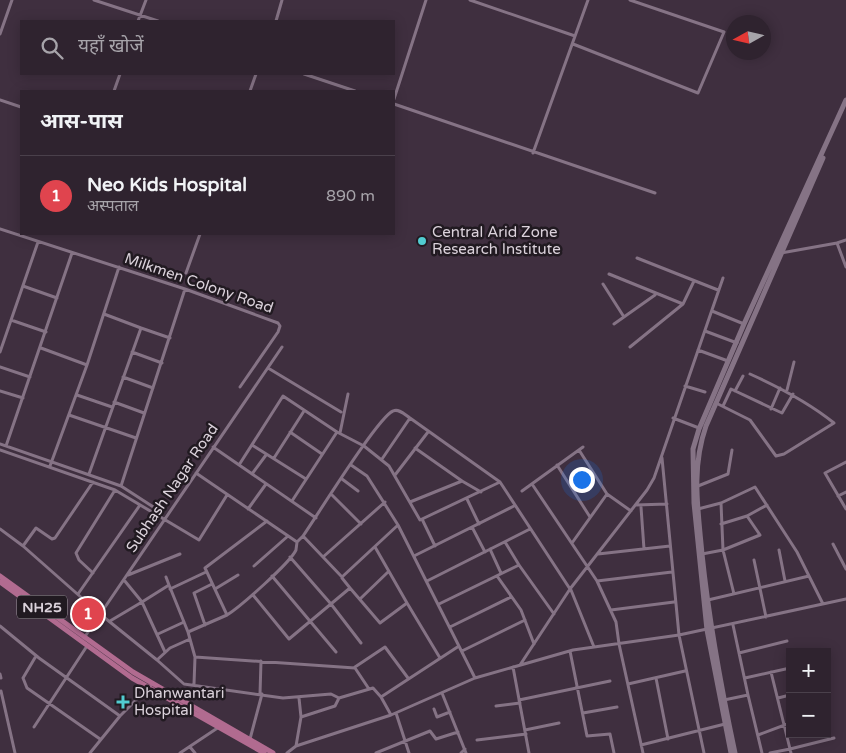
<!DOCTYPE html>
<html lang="hi">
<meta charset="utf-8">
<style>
body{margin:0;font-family:"Varela Round","Noto Sans Devanagari",sans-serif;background:#3b2f3b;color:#f1f3f6}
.controls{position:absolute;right:15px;bottom:15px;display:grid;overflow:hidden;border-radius:0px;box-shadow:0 2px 12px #0003}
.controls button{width:45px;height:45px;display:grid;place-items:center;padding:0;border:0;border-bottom:1px solid #4a404b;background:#2f232f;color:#f1f3f6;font:25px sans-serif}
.compass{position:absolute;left:726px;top:15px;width:45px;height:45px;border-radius:50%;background:#2f232f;box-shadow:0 2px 12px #0003;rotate:262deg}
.you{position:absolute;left:581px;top:479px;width:18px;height:18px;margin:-12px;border:4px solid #fff;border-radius:50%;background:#1a73e8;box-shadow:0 0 0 8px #1a73e833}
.badge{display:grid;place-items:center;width:32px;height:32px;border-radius:50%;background:#8abfa5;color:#fff;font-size:16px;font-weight:700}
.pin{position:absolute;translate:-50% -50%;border:2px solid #fff;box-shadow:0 1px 5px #0006}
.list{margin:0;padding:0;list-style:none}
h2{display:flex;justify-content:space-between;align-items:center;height:65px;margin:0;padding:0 20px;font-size:21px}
h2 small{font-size:16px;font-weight:400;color:#a7a4aa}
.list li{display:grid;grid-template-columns:32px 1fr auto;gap:15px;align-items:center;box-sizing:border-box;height:80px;padding:0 20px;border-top:1px solid #4a404b}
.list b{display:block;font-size:19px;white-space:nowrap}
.list p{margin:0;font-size:16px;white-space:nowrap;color:#a7a4aa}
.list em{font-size:16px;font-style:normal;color:#a7a4aa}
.icon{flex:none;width:28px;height:28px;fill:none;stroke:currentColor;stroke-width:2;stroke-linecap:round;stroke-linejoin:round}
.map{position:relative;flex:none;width:846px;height:753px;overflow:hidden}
.search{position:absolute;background:#2f232f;box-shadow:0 2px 12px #0003;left:20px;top:20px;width:375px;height:55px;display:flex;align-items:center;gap:12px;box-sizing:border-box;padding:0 18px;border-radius:0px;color:#a7a4aa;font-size:19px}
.panel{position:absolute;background:#2f232f;box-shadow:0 2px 12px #0003;left:20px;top:90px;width:375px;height:145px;border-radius:0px}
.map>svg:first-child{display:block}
</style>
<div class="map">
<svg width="846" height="753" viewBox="0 0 846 753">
<rect width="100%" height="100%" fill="#3f2f3f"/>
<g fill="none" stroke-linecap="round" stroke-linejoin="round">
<!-- street -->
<path stroke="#857385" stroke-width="3" d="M94,0L158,21
M470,0L575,36
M138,21L146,0
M276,21L282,0
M0,34L12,0
M573,44L698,93L724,32L630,0
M304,74L355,91
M114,91L120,74
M250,91L256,74
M394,99L426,0
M0,100L21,107
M394,104L655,193
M533,153L588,0
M0,229L185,289L278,323L280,326L278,332L240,387
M837,243L846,240
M781,253L837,243L846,267
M637,258L718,290
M186,273L200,234
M609,274L683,304L694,281
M603,284L624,317
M23,286L57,298
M712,311L744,324
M11,320L46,332
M614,324L655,295
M141,328L170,338
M705,331L737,343
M630,347L683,304
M41,348L87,365
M698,350L728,361
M0,352L38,242
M132,352L162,363
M0,367L30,377
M268,368L341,412
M123,377L153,388
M685,386L705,392
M787,390L794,362
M0,391L23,398
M735,391L743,376
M77,395L112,407
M114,402L144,413
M716,403L750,420L776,456L784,454L834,423C808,402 781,388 750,374
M723,406L731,389L782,413L793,394
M771,409L780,388
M69,415L136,438
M673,418L699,428
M290,432L322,454
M340,433L348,394
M0,444L121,486L158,510L160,516
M252,445L306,479
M6,446L72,253
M213,447L316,518
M0,450L115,490L199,540L227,495
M274,458L304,411
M662,458L679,635L704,753
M382,459L410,418
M846,462L825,473L846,509
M239,465L283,396L337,432L292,501
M351,465L367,476L398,525
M557,465L590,517
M50,466L87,365L119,267
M196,473L297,542L303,536L342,577L398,525L475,678
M89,474L141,328L104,314
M252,474L266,455
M395,475L428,432
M342,479L358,491
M462,481L481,492
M500,482L570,589L647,490L654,478L723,278
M532,484L597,581L616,622L619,644L643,753
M121,486L185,289
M698,486L728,474L732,450
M522,491L583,447
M607,494L631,511
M332,495L361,524
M838,496L846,492
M467,499L479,524
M410,502L462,481L415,448
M721,503L723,550L734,594
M636,505L667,504
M641,507L644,549
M248,509L266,484
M698,509L721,503L755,487L797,552L823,604
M422,519L435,546
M267,521L205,568L227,615C241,606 290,563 296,550C296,549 297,543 297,542
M721,524L747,516L767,505
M472,527L485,552
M0,529L23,546L100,614L157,660L170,648L190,639
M303,536C317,516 378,417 393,411C399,408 405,415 410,418L500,482L420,520L389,466L364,446L337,432
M572,543L607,494L579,450
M833,544L846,569
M23,546L36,528L52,539L55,538L93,482
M490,549L501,573
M779,550L785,581
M598,554L670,546
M702,554L723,550L760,535L747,516
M414,556L514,506
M290,557L331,604L361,643
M323,557L385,502
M754,560L766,617
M519,565L554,614
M254,566L288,536
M93,573L79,560L76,553L115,490
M128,575L180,554
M272,576L336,652
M497,576L521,610L534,644
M427,581L530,529
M597,581L672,572
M169,585L188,632
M350,588L380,623L407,603L375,547
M170,589L206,572
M215,589L238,575
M571,590L594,647
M78,594L140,505
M253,595L289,639L350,588L342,578
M360,599L388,572
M708,600L809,576
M407,603L440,658
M439,604L519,565L505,542
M611,610L674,602
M110,621L142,602L124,580
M205,625L194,593L212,584
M0,626L39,658L120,716L152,684
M450,627L511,597
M158,634L184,622
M84,638L282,347
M462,651L525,620
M570,651L587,736L610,734L614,753
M165,652L142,602L169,585L166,577
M739,653L787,641
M36,656L23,678L27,688L100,739
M195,657L188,632L227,615
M157,660L184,684L283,698L331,694L339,698
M520,665L570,589
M355,667L385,647L408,678
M513,667L529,753
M0,674L1,678
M656,678L668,739
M745,678L790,668
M194,684L195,657L355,668L369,689
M628,684L685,671
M1,691L15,753
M442,693L466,753
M260,694L261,661
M748,695L762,753
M381,697L391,715
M299,698L301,717
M778,698L790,695
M519,700L610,681
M724,700L748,695L733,625
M496,706L520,703
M434,709L437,717L450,712
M827,709H828
M396,713L409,753
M583,713L617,707
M34,727L87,646
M525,730L559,723
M758,735L790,723
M250,739L262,694
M477,740L526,734
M641,745L725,724
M296,746L301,717L335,706L339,698L373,688L381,697L459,646
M190,747L195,753
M90,753L120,716
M180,753L219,727
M287,753L296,746L391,715L475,678L573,650L679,635L846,599
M376,753L430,731L436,739L458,732
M461,753L465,749
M770,753L790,749L771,672
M791,753L790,749L834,738"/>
<!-- secondary -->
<path stroke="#857385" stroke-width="5" d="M731,753L707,630L694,503L693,449L699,429L744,324L846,100
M735,753C721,687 709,621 702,554C698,509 691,469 706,426L823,158"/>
<!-- primary -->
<path stroke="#b16b90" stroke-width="5" d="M0,576L133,672L273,753
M0,582L132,678L264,753"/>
</g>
<!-- markers -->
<g fill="#51ccd1" stroke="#211a21" stroke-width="2">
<circle cx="422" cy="241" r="5"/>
<path d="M120.5 694.5h5v5h5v5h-5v5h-5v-5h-5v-5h5z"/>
</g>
<g text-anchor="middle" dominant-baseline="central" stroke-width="5" stroke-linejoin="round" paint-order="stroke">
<!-- shield labels -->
<rect fill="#211a21" stroke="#a39ba3" stroke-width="1" x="17" y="595.5" width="50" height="23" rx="4"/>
<g font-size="14" font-weight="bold" fill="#dbd2db">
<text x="42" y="607">NH25</text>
</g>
<!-- poi labels -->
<g font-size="15" fill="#dbd2db" stroke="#211a21" text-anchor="start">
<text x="432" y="232">Central Arid Zone<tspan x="432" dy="17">Research Institute</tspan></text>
<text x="134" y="693">Dhanwantari<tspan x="134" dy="17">Hospital</tspan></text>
</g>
<!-- street labels -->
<g font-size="15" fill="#dbd2db" stroke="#211a21">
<text transform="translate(199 283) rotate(19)">Milkmen Colony Road</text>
<text transform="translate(172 488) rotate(-56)">Subhash Nagar Road</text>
</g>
</g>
</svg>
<div class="controls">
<button>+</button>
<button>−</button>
</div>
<svg class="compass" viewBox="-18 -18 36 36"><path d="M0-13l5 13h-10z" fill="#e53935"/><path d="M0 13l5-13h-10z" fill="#a7a4aa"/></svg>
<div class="you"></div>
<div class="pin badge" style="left:88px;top:614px;background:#e0444e">1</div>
<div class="search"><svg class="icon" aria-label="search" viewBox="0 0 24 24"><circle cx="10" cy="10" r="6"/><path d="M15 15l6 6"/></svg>यहाँ खोजें</div>
<section class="panel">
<h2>आस-पास<small></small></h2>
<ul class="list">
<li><span class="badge" style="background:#e0444e">1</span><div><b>Neo Kids Hospital</b><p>अस्पताल</p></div><em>890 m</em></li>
</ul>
</section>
</div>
